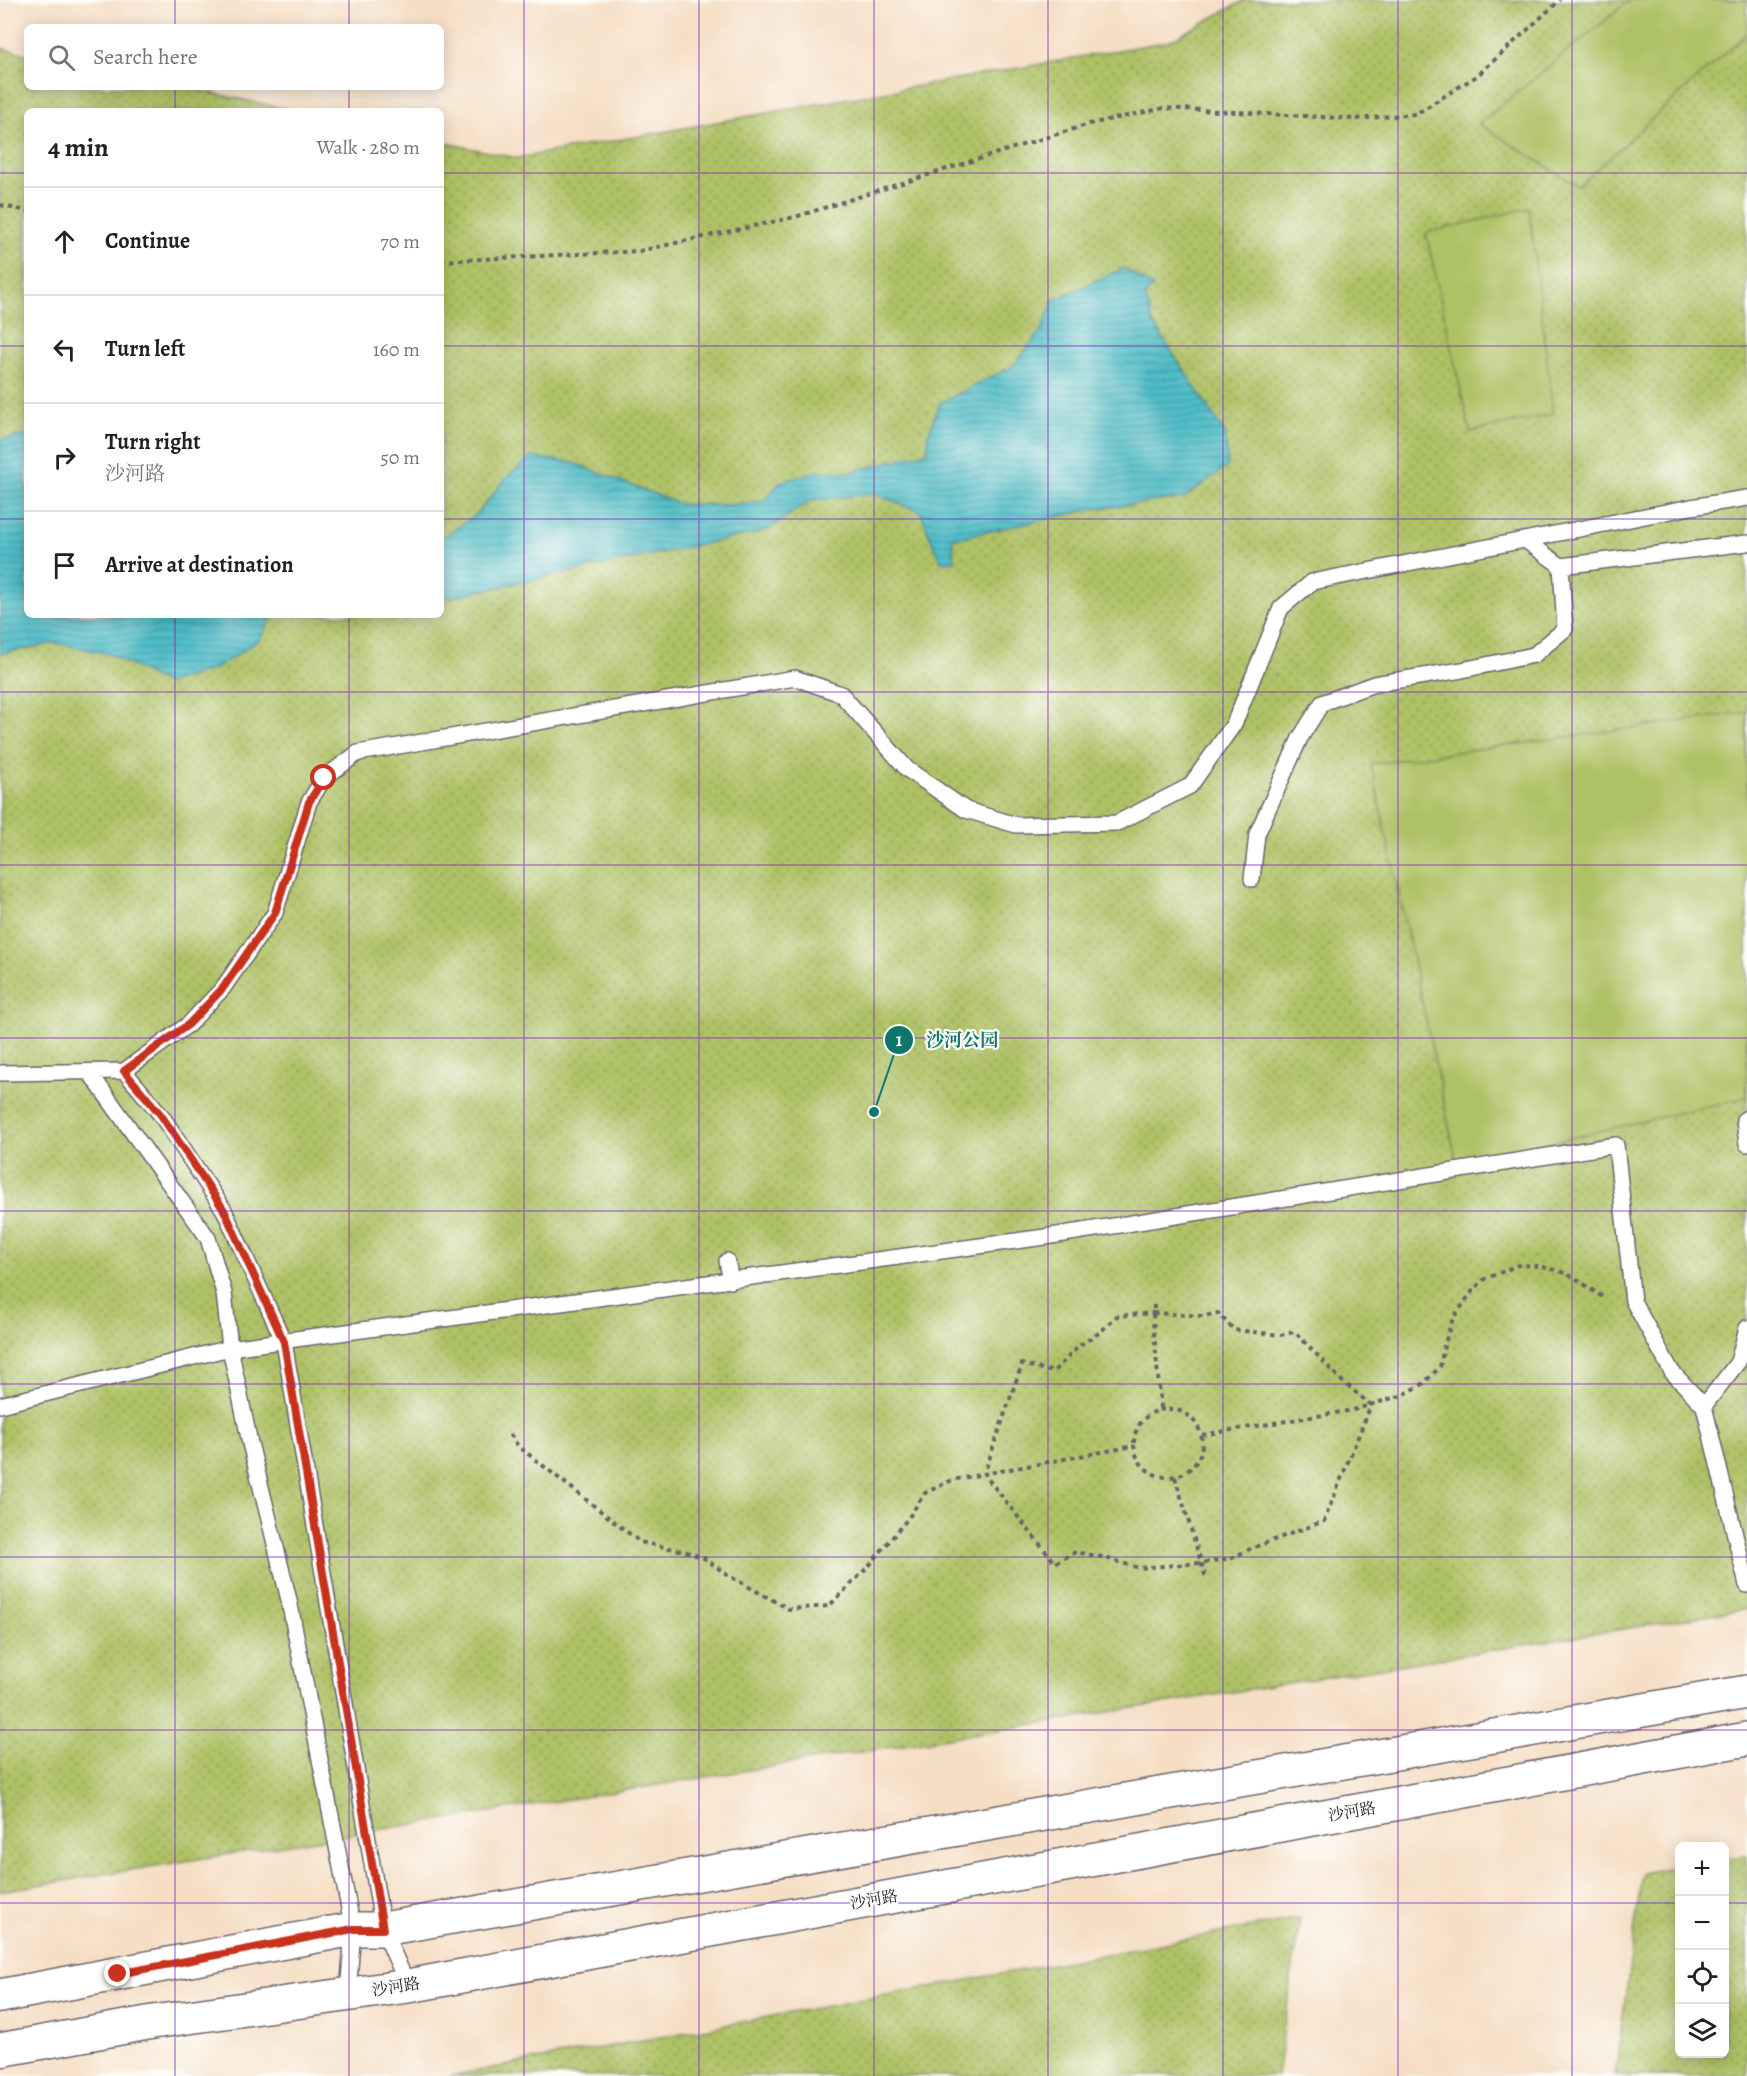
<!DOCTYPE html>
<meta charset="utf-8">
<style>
body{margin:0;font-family:Alegreya,"Noto Serif SC",serif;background:#f2f2f2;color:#202124}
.controls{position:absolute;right:18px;bottom:18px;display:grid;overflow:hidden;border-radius:9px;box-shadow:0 3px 15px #0003}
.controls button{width:54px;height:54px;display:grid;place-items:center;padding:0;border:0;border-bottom:2px solid #e0e0e0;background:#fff;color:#202124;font:30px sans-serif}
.stop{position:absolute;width:18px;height:18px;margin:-14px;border:4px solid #c8321e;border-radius:50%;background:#fff}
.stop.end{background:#c8321e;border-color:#fff;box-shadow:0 2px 6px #0008}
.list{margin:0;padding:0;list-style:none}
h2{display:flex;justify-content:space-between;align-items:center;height:78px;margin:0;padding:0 24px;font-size:26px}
h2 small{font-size:20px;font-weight:400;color:#757577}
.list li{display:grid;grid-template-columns:39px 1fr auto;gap:18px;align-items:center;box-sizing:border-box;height:108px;padding:0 24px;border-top:2px solid #e0e0e0}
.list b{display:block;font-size:22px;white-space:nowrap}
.list p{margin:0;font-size:20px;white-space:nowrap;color:#757577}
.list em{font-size:20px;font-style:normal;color:#757577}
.icon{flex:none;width:33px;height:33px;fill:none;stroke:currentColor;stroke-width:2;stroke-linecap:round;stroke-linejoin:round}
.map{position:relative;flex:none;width:1747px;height:2076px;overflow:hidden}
.search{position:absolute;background:#fff;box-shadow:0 3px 15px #0003;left:24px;top:24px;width:420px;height:66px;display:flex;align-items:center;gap:15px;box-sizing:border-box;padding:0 21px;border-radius:9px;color:#757577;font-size:22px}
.panel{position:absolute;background:#fff;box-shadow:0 3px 15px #0003;left:24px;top:108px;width:420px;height:510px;border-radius:9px}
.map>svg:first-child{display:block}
</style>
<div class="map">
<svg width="1747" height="2076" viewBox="0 0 1747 2076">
<defs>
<pattern id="grass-dots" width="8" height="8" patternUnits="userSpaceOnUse" patternTransform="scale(1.5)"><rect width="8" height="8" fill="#aec165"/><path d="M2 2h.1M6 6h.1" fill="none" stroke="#8d9c54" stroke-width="1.8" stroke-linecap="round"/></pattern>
<pattern id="water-rules" width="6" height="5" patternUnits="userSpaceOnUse" patternTransform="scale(1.5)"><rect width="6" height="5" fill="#4fbdc8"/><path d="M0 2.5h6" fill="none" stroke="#4199a4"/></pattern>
</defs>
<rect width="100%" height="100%" fill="#fdfcf7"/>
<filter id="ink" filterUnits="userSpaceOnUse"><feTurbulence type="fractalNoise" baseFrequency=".0167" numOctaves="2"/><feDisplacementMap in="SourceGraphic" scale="12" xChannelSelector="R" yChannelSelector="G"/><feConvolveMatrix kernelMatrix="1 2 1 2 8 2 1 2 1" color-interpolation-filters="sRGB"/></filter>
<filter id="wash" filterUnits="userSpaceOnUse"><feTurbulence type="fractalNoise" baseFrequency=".008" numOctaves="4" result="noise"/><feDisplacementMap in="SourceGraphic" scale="24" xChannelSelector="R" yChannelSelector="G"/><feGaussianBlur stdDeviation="1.35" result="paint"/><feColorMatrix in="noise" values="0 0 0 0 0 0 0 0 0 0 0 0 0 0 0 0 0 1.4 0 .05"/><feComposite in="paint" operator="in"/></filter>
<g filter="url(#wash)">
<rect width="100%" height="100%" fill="#f5dec4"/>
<!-- grass -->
<path fill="url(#grass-dots)" stroke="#687250" stroke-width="1.5" d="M1245,0H1747V1609L0,1891V48L27,54V87H183L296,111H27V615H441V142L517,158L1169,41Z
M1747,1855V2076H1615L1642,1873L1679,1866L1680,2054H1724L1725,1859Z
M1300,1918L1277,2076H450Z"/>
<!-- pitch -->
<path fill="#aec165" stroke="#687250" stroke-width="1.5" d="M1630,0H1747V33L1578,186L1479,124Z
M1529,208L1553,414L1470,432L1426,233Z
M1747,712V1097L1457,1164L1371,764Z"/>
<!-- water -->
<path fill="url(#water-rules)" stroke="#387082" stroke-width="1.5" d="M1124,268L1153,287L1145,295L1153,323L1225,433L1228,466L1184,498L1094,509L952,539L955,561L942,562L932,542L921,512L875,494L812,500L766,531L441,599V539L477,514L506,478L531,457L574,463L680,504L727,505L764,501L780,482L819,471L851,472L927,452L928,435L940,403L1013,366L1042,330L1053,300Z
M27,435V615H273L260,639L217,668L167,684L109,654L56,643L0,654V440Z"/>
</g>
<g filter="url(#ink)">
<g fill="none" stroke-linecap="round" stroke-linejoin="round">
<!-- lane casing -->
<g stroke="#6c646b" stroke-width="18">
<path id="lane" d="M1525,540L1561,566L1747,543
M1252,879L1257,834L1300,738L1322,703L1374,684L1462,670L1534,655L1565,629L1561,566
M124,1071L161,1115L224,1210L284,1342L383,1929L408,1986
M0,1073L124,1071L189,1024L223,988L275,913L309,802L324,778L358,753L795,678L841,694L907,769L966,810L1016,825L1117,823L1190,786L1234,724L1281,608L1312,582L1691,507L1747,498
M90,1073L208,1238L224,1293L230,1348L250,1443L289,1600L353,1929L348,1994
M1747,1118L1744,1120L1747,1144
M727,1261L731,1281
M0,1405L230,1348L1045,1237L1616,1145L1633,1301L1672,1372L1704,1406L1738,1362L1747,1328
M1704,1406L1747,1585"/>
</g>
<!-- secondary casing -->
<g stroke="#6c646b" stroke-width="36">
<path id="secondary" d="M0,1996L353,1929H383L1747,1692
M0,2050L153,2022L408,1986L1747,1739"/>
</g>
<!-- path -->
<path stroke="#6c646b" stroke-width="4" stroke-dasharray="4.5 4.5" stroke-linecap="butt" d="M0,205L27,211
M441,261L639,251L795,217L1089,124L1164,108L1356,119L1416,114L1478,75L1560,0
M1154,1305L1153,1321L1161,1409
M1153,1313L1204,1316L1218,1313L1234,1330L1280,1335L1295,1332L1342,1381L1371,1405L1324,1521L1250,1549L1232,1558L1201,1563L1139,1568L1102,1557L1076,1552L1055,1563L984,1474L1022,1364L1053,1372L1080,1345L1099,1333L1117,1316Z
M1134 1443a34 34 0 1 1 68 0a34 34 0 1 1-68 0Z
M510,1434L518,1446L640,1542L684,1551L704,1558L729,1576L789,1609L829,1606L869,1566L909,1517L925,1493L952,1480L1134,1446
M1202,1435L1353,1410L1403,1395L1423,1384L1440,1367L1444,1346L1453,1318L1474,1289L1485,1279L1518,1265L1538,1266L1556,1270L1574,1277L1605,1299
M1175,1477L1206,1578"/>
<!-- lane -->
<use href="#lane" stroke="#fff" stroke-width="15"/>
<!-- secondary -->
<use href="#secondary" stroke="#fff" stroke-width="33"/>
</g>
</g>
<g fill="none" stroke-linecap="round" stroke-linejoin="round" filter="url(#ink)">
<!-- route -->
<path stroke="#c8321e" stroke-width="8" d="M118,1974L353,1929H383L284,1342L224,1210L161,1115L124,1071L189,1024L223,988L275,913L309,802L324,778"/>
</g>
<!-- grid -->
<path fill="none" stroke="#7b2cbf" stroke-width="1.5" stroke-opacity="0.55" d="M175,0V27M349,0V27M524,0V2076M699,0V2076M874,0V2076M1048,0V2076M1223,0V2076M1398,0V2076M1572,0V2076M175,87V111M349,87V111M0,173H27M441,173H1747M0,346H27M441,346H1747M0,519H27M441,519H1747M175,615V2076M349,615V2076M0,692H1747M0,865H1747M0,1038H1747M0,1211H1747M0,1384H1747M0,1557H1747M0,1730H1747M0,1903H1680M1724,1903H1747"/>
<g text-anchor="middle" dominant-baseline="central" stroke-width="4.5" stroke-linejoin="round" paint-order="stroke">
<!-- street labels -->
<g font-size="16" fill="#22223b" stroke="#fdfcf7">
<text transform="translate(1352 1812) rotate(-10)">沙河路</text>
<text transform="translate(874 1900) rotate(-10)">沙河路</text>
<text transform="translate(396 1987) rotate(-9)">沙河路</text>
</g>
</g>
<!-- callouts -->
<path fill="none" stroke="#0f766e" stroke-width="2" d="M874 1112L899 1040"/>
<g fill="#0f766e" stroke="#fdfcf7" stroke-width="2">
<circle cx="874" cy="1112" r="6"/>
<circle cx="899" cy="1040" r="15"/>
</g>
<g font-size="18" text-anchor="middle" font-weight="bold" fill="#fff">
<text x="899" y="1046">1</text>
</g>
<g font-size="18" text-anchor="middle" font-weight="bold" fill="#0f766e" stroke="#fdfcf7" stroke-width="4.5" stroke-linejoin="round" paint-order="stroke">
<text x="962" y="1046">沙河公园</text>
</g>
</svg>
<div class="controls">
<button>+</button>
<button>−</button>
<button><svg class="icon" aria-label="locate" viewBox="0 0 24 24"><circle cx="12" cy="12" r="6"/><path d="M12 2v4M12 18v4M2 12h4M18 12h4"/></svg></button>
<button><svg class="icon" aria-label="layers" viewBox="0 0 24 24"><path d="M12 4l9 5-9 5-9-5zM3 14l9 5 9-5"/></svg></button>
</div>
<div class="stop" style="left:324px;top:778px"></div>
<div class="stop end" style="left:118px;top:1974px"></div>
<div class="search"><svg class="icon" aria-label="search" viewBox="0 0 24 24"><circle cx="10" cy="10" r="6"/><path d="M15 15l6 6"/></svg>Search here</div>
<section class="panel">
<h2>4 min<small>Walk · 280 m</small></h2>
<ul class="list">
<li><svg class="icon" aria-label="ahead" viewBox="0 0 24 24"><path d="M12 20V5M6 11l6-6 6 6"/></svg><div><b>Continue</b></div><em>70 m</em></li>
<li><svg class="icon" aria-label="left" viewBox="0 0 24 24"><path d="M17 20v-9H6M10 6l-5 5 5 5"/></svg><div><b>Turn left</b></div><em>160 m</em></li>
<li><svg class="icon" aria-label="right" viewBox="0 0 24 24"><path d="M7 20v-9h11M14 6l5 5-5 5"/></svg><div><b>Turn right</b><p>沙河路</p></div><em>50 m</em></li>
<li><svg class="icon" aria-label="arrive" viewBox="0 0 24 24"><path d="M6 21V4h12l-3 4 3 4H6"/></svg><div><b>Arrive at destination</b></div></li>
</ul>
</section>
</div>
